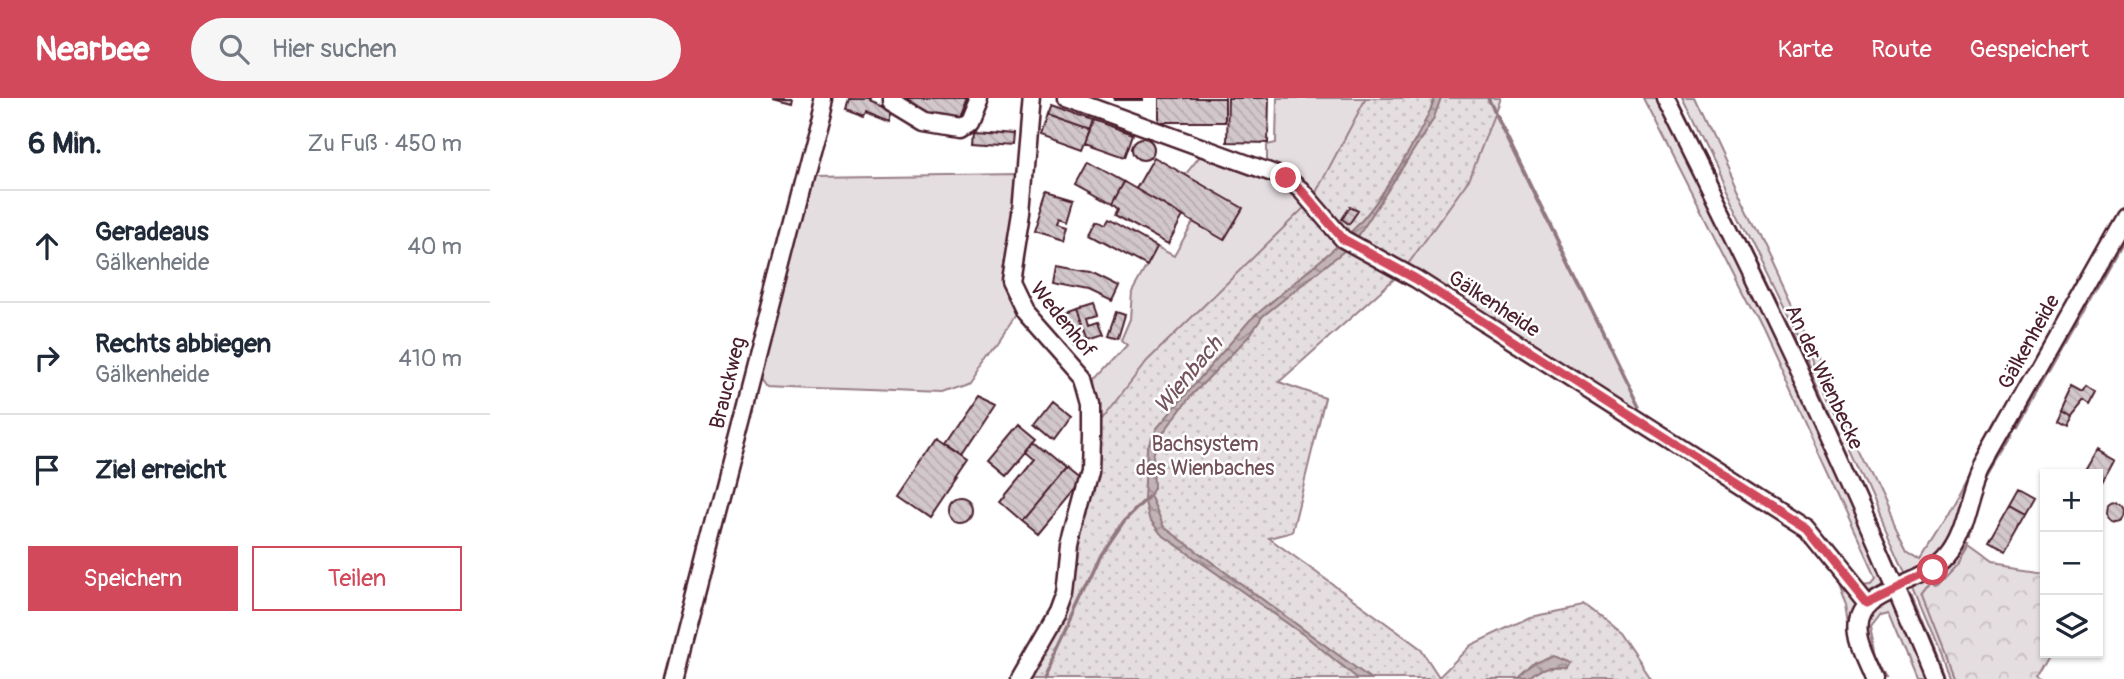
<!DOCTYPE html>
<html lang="de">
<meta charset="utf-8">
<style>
body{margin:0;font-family:Pangolin,sans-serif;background:#f6f6f7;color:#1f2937}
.controls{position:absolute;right:21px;bottom:21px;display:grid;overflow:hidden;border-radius:0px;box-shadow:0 2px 5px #0004}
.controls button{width:63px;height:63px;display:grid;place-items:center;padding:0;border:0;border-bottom:2px solid #e0e1e3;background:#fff;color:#1f2937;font:35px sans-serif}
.stop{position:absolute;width:21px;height:21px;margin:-16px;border:5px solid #d1495b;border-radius:50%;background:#fff}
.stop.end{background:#d1495b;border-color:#fff;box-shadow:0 2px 7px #0008}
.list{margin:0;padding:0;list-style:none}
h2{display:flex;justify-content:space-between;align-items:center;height:91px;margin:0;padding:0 28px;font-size:30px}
h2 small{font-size:23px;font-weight:400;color:#747a83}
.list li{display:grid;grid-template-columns:46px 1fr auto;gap:21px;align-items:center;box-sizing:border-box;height:112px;padding:0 28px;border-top:2px solid #e0e1e3}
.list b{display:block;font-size:26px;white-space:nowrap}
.list p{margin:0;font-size:23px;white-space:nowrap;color:#747a83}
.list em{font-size:23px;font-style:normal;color:#747a83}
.actions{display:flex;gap:14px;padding:21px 28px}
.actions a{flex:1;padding:16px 0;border:2px solid #d1495b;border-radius:0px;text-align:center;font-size:24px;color:#d1495b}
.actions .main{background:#d1495b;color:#fff}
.icon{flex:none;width:38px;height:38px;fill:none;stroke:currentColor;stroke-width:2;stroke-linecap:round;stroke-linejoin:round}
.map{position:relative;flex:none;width:1634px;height:581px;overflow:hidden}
header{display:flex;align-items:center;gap:42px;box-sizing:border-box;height:98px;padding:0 35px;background:#d1495b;color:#fff}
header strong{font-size:33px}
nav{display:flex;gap:38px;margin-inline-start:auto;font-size:24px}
.search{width:490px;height:63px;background:#f6f6f7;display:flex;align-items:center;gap:18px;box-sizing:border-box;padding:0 24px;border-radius:38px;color:#747a83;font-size:26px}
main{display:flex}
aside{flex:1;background:#fff}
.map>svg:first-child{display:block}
</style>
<header>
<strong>Nearbee</strong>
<div class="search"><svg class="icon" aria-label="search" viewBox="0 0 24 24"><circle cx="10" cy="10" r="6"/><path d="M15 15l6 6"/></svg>Hier suchen</div>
<nav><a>Karte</a><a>Route</a><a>Gespeichert</a></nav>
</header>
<main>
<aside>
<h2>6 Min.<small>Zu Fuß · 450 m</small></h2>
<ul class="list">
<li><svg class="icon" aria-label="ahead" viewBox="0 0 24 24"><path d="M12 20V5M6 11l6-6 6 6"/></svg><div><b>Geradeaus</b><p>Gälkenheide</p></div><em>40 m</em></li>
<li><svg class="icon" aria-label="right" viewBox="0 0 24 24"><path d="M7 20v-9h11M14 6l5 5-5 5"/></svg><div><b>Rechts abbiegen</b><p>Gälkenheide</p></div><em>410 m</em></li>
<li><svg class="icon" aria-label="arrive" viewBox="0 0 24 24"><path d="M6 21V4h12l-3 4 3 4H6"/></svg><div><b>Ziel erreicht</b></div></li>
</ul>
<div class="actions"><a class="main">Speichern</a><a>Teilen</a></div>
</aside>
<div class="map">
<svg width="1634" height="581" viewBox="0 0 1634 581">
<defs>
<pattern id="forest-crowns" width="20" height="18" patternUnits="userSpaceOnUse" patternTransform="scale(1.75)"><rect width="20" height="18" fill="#e5dee0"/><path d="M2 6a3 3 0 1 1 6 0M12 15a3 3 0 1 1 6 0" fill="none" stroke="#c6bec0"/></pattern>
<pattern id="park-dots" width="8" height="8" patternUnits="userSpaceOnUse" patternTransform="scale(1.75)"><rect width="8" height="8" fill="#e5dee0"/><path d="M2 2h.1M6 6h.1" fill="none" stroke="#c6bec0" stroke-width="1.8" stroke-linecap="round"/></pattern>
<pattern id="water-waves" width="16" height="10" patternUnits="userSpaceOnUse" patternTransform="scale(1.75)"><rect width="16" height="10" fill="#c1b3b6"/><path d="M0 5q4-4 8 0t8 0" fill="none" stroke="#9f9194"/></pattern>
<pattern id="building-back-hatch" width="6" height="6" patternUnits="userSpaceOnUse" patternTransform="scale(1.75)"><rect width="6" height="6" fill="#d2c7cb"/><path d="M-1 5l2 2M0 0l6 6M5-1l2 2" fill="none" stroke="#b6aaae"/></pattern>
</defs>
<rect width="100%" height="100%" fill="#fff"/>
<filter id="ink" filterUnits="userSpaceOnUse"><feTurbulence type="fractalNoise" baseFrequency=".0143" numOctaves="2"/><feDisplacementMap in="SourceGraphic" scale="14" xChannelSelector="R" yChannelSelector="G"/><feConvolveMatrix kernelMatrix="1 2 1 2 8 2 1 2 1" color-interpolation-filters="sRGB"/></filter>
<g filter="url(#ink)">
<!-- grass -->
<path fill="#e5dee0" stroke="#987e86" stroke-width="2" d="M787,0H945L869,128L777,68V47L786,45Z
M996,0L1149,309L1142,314L888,154Z
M1154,0H1168L1366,412L1394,482L1384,493L1371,490L1285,403L1369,486L1380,485L1385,479L1273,234Z
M1182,0H1186L1317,265L1411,477L1406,473Z
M1192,0H1205L1407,431L1417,451L1431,460L1458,417L1506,325L1508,333L1451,458L1417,478L1331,285Z
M711,57L791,82L824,116L587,444L608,322L605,282L637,247L631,242L640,221L642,194L667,149L684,158L703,124L734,141L752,110L695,77Z
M529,77L524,125L512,175L515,194L527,215L480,285L452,295L276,288L268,276L320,80Z
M1634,127V141L1528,329L1526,325Z
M1160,335L1299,422L1329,448L1366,504L1365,542L1383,581H1378L1363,547L1356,506L1343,471L1319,441L1302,426L1159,337Z
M1522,339L1488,398L1480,441L1477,439L1483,403L1517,340Z
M1473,448H1478L1467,468L1446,490L1442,487L1432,500L1464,581H1460L1423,492L1434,484L1443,483L1441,480Z
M1421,498L1455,581H1450L1419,505Z
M1397,501L1406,506L1437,581H1426L1398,513L1390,515L1380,528L1386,557L1398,581H1390L1372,533L1382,507Z"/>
<!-- forest -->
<path fill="url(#forest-crowns)" stroke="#987e86" stroke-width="2" d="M1478,450L1500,466L1555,474V555H1562L1550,576L1556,581H1464L1432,500L1442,487L1446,490L1467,468Z"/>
<!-- park -->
<path fill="url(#park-dots)" stroke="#987e86" stroke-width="2" d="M876,0H1010L980,80L913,173L789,284L835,300L802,434L779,440L930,550L949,579L981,547L1040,519L1095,508L1129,534L1161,581H523L539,572L574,520L581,500L587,439L609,374L608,326L657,263L822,102Z"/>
<!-- water -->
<path fill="url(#water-waves)" stroke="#91787e" stroke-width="2" d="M945,0H951L943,22L865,143L857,137C884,116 933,34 945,0Z
M852,144L859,149L773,218L760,237L701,298L670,339L663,357L664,390L660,397L674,429L881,581H868L818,540L671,436L659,420L654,400L657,350L667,330L760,222Z
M1062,557L1080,564L1077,569C1059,568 1053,568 1040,581H1029L1046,565Z"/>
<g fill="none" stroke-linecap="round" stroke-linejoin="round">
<!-- stream -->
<path stroke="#91787e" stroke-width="3.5" d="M998,0L1149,309
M553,581L611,457L634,423L658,399"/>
</g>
<!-- building -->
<path fill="url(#building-back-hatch)" stroke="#4a1f2b" stroke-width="2" d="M282,0H302L301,5Z
M357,0H379L378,2L403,12L400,22L375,12L373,16L354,9Z
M418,0H476L465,27L415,6Z
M624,0H653V2H624Z
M669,0H735V24H669Z
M738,0H779L778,45L737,44Z
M561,7L603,22L600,32L557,17Z
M557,17L600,32L592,52L550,37Z
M603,22L643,36L635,59L595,45Z
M483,33L523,36L522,47L482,44Z
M642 51a11 11 0 1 1 22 0a11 11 0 1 1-22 0Z
M664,59L753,110L734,142L646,91Z
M598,64L634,84L622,106L586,86Z
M634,84L693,118L678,146L625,117L628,111L622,106Z
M558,93L585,101L579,121L570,118L568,124L578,127L574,142L545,133Z
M860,109L868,113L859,126L852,121Z
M618,121L667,149L657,168L600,137L608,122L615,126Z
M566,168L601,174L629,188L622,203L599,192L563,185Z
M604,206L608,217L598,220L600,227L609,224L614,236L599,241L588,211Z
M588,211L599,241L584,246L574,216Z
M626,214L635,217L628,240L618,237Z
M1583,289L1594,295L1598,289L1607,295L1600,308L1594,304L1580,321L1571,315Z
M487,297L506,306L471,359L453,347Z
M563,303L582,318L564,342L545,326Z
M1571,315L1580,321L1575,330L1566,325Z
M530,326L548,341L517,378L499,363Z
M445,342L477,364L440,419L408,397Z
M545,344L576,370L532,423L510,404L545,361L537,354Z
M1608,350L1627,361L1608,396V376H1593Z
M576,370L592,383L548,436L532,423Z
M1528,392L1544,401L1535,417L1519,408Z
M459 412a12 12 0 1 1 24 0a12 12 0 1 1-24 0Z
M1618 415a9 9 0 1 1 18 0a9 9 0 1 1-18 0Z
M1519,408L1535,417L1513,456L1497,447Z"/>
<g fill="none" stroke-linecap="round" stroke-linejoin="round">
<!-- minor casing -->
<g stroke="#4a1f2b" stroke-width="21">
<path id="minor" d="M402,0V3L435,23L470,29L478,24L488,0
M576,0L796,80L811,92L853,141L926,181L1316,430L1376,504
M1175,0C1271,191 1363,383 1444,581
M184,581L334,0
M530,581L568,515L575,496L580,448L600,374L601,340V306L594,281L535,214L520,183L531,115L541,0
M1386,581C1381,566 1371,551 1369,535C1361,489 1431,490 1456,460C1477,436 1478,399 1492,370L1634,118"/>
</g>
<!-- minor -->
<use href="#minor" stroke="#fff" stroke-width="16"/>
</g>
</g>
<g fill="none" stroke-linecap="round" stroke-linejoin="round" filter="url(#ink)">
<!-- route -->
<path stroke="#d1495b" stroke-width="9" d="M796,80L811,92L853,141L926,181L1316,430L1376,504L1443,472"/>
</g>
<g text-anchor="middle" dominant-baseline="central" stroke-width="5" stroke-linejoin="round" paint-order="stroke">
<!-- street labels -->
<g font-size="21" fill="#4a1f2b" stroke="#fff">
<text transform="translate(1004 206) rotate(33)">Gälkenheide</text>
<text transform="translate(573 222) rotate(51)">Wedenhof</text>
<text transform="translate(1539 244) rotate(-61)">Gälkenheide</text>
<text transform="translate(1334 279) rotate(65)">An der Wienbecke</text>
<text transform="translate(238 285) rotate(-76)">Brauckweg</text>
</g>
<!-- park labels -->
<g font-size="21" fill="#714f58" stroke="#fff">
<text x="715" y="346">Bachsystem<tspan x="715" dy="24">des Wienbaches</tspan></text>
</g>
<!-- water labels -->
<g font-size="23" font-style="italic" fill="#74535c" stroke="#fff">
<text transform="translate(698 277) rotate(-50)">Wienbach</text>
</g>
</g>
</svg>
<div class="controls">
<button>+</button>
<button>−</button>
<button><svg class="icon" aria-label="layers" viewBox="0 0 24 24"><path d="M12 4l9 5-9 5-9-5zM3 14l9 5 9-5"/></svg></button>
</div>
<div class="stop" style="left:1443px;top:472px"></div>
<div class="stop end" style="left:796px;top:80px"></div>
</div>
</main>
